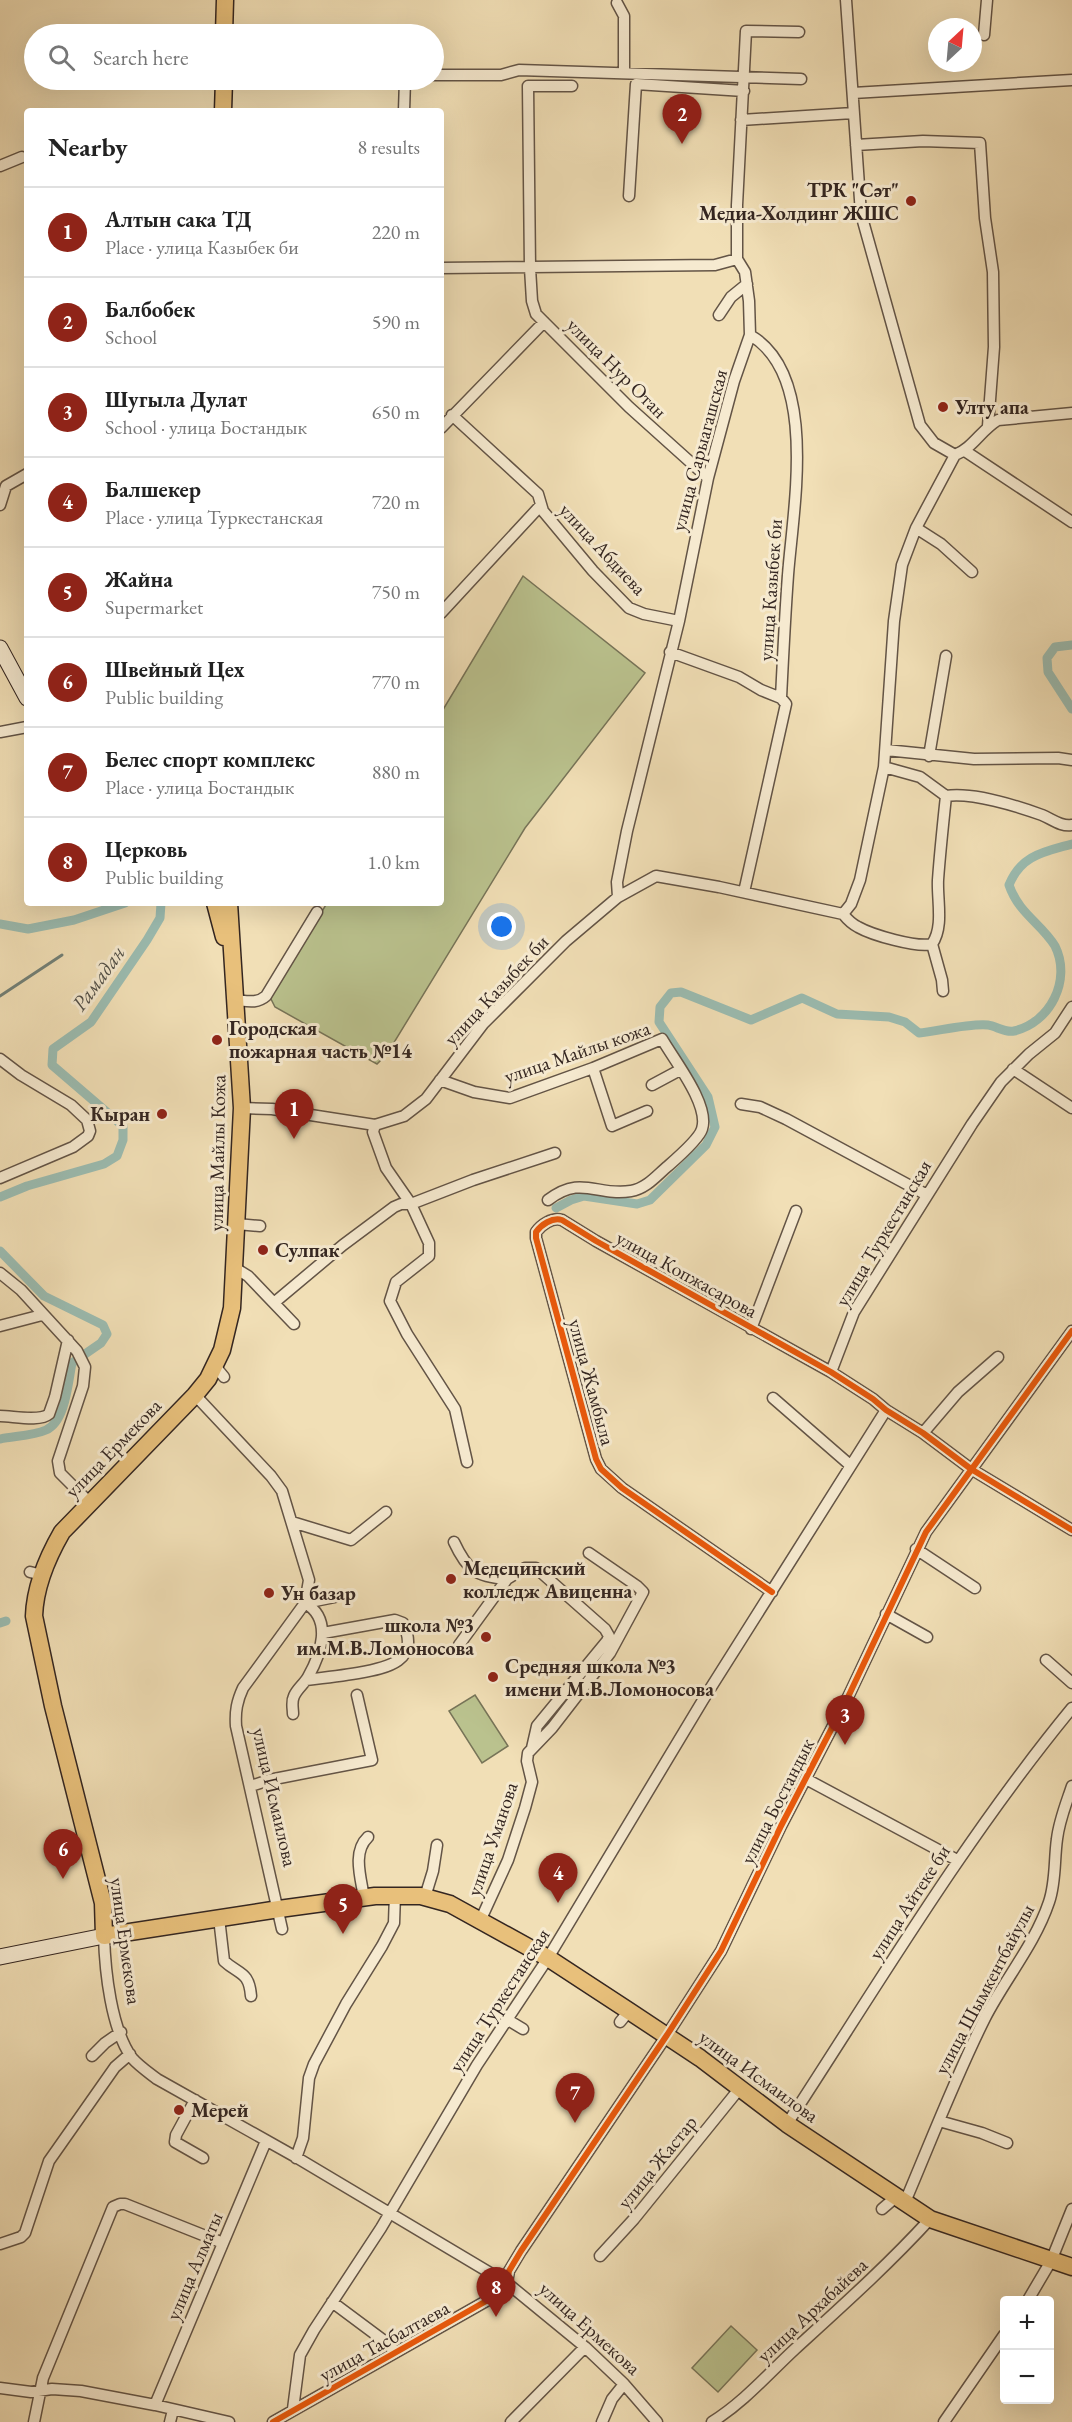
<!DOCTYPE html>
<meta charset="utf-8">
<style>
body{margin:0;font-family:"EB Garamond",serif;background:#f2f2f2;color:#222}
.controls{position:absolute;right:18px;bottom:18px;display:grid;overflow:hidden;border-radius:6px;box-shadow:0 6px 24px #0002}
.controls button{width:54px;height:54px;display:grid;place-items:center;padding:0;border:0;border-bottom:2px solid #e0e0e0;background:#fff;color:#222;font:30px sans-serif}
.compass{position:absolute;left:928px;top:18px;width:54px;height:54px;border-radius:50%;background:#fff;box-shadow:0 6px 24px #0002;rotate:26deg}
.you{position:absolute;left:502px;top:927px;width:21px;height:21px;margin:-15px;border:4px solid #fff;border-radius:50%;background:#1a73e8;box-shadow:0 0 0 9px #1a73e833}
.badge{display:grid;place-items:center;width:39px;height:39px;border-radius:50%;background:#8f2418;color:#fff;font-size:20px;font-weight:700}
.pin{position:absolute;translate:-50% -50px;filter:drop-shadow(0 2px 3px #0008)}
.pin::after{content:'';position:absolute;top:32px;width:21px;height:18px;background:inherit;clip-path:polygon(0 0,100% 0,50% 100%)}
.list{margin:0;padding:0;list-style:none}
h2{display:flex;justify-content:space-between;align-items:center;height:78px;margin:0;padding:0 24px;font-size:26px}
h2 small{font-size:20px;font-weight:400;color:#767676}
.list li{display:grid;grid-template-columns:39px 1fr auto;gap:18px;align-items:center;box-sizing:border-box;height:90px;padding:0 24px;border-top:2px solid #e0e0e0}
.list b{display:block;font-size:22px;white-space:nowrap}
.list p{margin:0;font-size:20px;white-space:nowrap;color:#767676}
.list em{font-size:20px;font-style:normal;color:#767676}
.icon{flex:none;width:33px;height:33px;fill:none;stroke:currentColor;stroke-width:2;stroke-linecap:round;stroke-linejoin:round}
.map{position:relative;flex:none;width:1072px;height:2422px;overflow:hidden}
.search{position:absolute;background:#fff;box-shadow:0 6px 24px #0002;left:24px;top:24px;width:420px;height:66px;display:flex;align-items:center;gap:15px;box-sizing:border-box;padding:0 21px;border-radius:33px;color:#767676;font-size:22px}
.panel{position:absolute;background:#fff;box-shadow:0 6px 24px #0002;left:24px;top:108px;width:420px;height:798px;border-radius:6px}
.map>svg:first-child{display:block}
</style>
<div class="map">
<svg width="1072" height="2422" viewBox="0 0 1072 2422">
<rect width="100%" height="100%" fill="#f1dfb6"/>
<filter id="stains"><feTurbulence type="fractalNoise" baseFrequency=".00333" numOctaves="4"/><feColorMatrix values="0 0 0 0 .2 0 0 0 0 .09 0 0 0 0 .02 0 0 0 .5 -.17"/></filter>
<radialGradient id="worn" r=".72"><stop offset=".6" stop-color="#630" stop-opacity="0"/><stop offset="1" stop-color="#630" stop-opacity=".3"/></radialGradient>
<!-- green -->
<path fill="#bac28e" stroke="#777458" stroke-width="1.5" d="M523,576L645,673L525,828L387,1054L377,1064L275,1007L270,997L327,903H441V713Z
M475,1695L508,1746L482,1763L449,1711Z
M731,2326L757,2350L718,2392L692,2368Z"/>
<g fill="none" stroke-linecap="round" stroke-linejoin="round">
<!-- stream -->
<path stroke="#728077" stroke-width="3" d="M0,996L62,955"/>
<!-- canal -->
<path stroke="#9bbcb1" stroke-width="9" d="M1072,645L1055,647L1047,658L1048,672L1072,709
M0,924L28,929L74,920L125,903
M0,1197L27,1186L104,1164L117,1156L123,1140V1126L52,1065L53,1049L91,1022L147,940L160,918L161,903
M556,1208L571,1200L584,1196L637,1204L650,1200L706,1145L715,1127L708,1097L659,1022L660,1007L671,993L681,992L751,1020L802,998L837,1014L889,1017L905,1022L919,1033C938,1031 971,1023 988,1025C996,1026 1005,1033 1014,1031C1050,1023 1072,980 1055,946C1041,923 1019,914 1009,885C1021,855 1044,852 1072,844
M0,1251L44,1296L103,1325L107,1334L101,1343L72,1363C68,1382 66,1421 46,1430C33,1436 14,1436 0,1439
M0,1623L6,1621"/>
<!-- street casing -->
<g stroke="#635446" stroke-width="13">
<path id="street" d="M846,0L861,214L920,425L934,443L955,455
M617,3L624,16V72
M984,35L987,0
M434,75H501L519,70L801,79
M572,86H528L530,268L532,301L536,314L629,407L708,478
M853,93L1072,80
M404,111L405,80
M741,120L853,113
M856,145L923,141L980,143L985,218L993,272L994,347L988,426
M0,166L22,157
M629,196L636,84L744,91
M441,268L715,265L737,259
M719,315L731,297L747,284
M452,415L538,494L543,511L593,571L629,608L644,614L679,621
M441,428L544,322
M965,451L1072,522
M0,505L6,486L27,474
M916,528L941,544L972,572
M441,613L541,505
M670,652L739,677L761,690L781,698
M0,732L27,727
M886,750L974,759L1058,758L1072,760
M929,756L946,656
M884,767L920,777L946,796
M946,796C972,792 1017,806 1042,815C1052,819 1061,827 1072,825
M744,892L786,704L781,698C783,657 785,616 788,575C793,508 819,375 750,335
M618,897L617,882L627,831L679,621L708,478L734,381L750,335L749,301L745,272L737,259V205L746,31L799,32
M843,914L851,904L860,880L884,767L894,621L902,565L916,528L955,455C973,448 981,430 998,420L1072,413
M932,944L942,980L943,991
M235,1000C247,1001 257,1004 266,996L317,912
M0,1059L21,1075L71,1105L87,1120L90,1131L88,1136L73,1147L0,1178
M593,1068L612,1126L647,1111
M1013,1069L1072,1108
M440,1080L474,1092L510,1098L593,1068L662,1039C674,1060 710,1105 702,1129C699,1139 676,1159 668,1166C657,1175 646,1189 631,1191C597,1197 582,1174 548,1200
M652,1085L680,1070
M741,1104L760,1107L786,1119L927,1195
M242,1108L272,1109L375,1125L404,1116L426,1099L483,1024L566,941L618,897L656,876L719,887L843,914C847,919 852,924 858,927C872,935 917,948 932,944C944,927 937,900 938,880C940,852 943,824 946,796
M375,1125L373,1132L386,1168L411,1204L429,1243V1256L396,1282L390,1301L407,1334L455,1409L467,1462
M237,1224L260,1226
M235,1268L248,1276L294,1324
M0,1273L21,1290L77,1351L85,1367L83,1386L58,1461L60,1473L90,1503
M275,1302L343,1245L394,1207L401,1204H411L473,1180L555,1153
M0,1326L42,1315
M751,1329L796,1211
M215,1366L224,1377
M831,1372L854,1312L972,1124L1001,1082L1029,1054L1055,1033L1072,1007
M195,1395L271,1476L282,1491L309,1580L305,1603L243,1688C237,1701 235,1711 236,1726L282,1929
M773,1398L850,1465
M0,1416C13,1416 40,1422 49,1414L55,1397L68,1340
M923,1433L958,1392L998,1357
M292,1522L351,1540L386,1512
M454,1542C467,1570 476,1577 507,1579
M916,1549L975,1588
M30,1572L42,1575
M772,1592L622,1488L601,1469L596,1459L536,1238V1232C541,1225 552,1217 562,1220L596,1241L831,1372L873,1399L886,1410L923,1433L971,1469L1072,1530
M305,1603L335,1597
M886,1614L927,1637
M459,1645L507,1579L525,1568H536L605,1629L609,1636L607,1641L537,1726L532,1748
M1046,1660L1072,1683
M306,1680C323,1678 340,1676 358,1673C387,1668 421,1661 403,1623L395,1620L323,1633
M293,1714C293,1708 291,1702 294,1696C297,1689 304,1684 308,1677C321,1654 333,1619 305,1603
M806,1779L957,1860
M251,1786L269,1780L372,1760L357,1695
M425,1897L433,1871L437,1845
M364,1898C361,1878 352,1852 368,1837
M219,1918L224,1961C239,1975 249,1971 251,1996
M481,1919L508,1860L525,1808L532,1782L527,1761L528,1753L552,1728L610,1653L643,1592L637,1586L589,1553
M104,1936C105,1971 111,2029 132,2058C139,2066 148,2072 157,2079L294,2156L507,2283L585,2347L624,2384L657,2422
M508,2020L523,2029
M620,2022L629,2011
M92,2056L105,2043L121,2032
M195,2100L176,2135L175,2142L203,2158
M939,2121L982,2133L1007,2143
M787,2124C879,1983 965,1838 1072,1708
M296,2158L303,2138L309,2078L314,2064L346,2004L382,1946L394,1923L395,1894
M905,2202C931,2141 955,2078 985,2018C1005,1979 1035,1944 1049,1902C1056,1882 1054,1860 1057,1839C1059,1821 1066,1804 1072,1786
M882,2209L896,2197
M0,2244L21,2237L25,2233L49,2161L115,2067L130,2054
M600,2256L634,2219L740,2088
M1028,2300L1051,2261L1072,2209
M332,2302L383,2340L396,2352
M0,2388L31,2392L52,2389L81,2391L155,2405L229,2422
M155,2405L266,2141
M293,2409L300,2355L314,2330L381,2228L477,2065L548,1958L703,1700L886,1410
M34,2422L43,2378L113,2207L120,2204H125L223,2243
M170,2422L173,2410
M273,2422L488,2300L507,2283L509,2271L521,2251L667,2035L721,1951L781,1826L848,1697L926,1532L1072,1331
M511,2422L585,2347
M602,2422L612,2399L624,2384
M712,2422C744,2402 768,2374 795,2349C841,2307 888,2265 930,2219
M944,2422L1004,2335"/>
</g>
<!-- secondary casing -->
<g stroke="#342621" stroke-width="17">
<path id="secondary" d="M0,648L27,698
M0,1957L104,1936"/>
</g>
<!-- primary casing -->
<g stroke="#342621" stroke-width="19">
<path id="primary" d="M224,34L225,0
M223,111L224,80
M215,903L224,937
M229,903L242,1108L232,1308L222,1350L208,1379L195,1395L62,1532C47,1558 35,1586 34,1616L53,1706L103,1903L104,1936L279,1909L375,1896H421L450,1904L548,1958L629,2011L700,2058L787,2124L930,2219L1072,2267"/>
</g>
<!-- street -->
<use href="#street" stroke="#f6ead0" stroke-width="10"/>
<!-- secondary -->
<use href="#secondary" stroke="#f6ead0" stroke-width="15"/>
<!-- primary -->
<use href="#primary" stroke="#e8c07b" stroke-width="16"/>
<!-- cycleway casing -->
<g stroke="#f6ead0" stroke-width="10">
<path id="cycleway" d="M772,1592L622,1488L601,1469L596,1459L536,1238V1232C541,1225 552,1217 562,1220L596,1241L831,1372L873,1399L886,1410L923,1433L971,1469L1072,1530
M273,2422L488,2300L507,2283L509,2271L521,2251L667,2035L721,1951L781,1826L848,1697L926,1532L1072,1331"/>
</g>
<!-- cycleway -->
<use href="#cycleway" stroke="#e8590c" stroke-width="6"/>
</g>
<!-- markers -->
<g fill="#8f2418" stroke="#f6ead0" stroke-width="2">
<circle cx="911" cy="201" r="6"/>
<circle cx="943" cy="407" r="6"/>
<circle cx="217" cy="1040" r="6"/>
<circle cx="162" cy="1114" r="6"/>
<circle cx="263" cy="1250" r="6"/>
<circle cx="451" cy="1579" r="6"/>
<circle cx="269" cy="1593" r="6"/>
<circle cx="486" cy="1637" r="6"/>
<circle cx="493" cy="1677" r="6"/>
<circle cx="179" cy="2110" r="6"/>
</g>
<g text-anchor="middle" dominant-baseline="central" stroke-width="6" stroke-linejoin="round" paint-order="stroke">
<!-- poi labels -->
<g font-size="20" font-weight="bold" fill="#342621" stroke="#f6ead0" text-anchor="start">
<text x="899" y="190" text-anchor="end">ТРК "Сәт"<tspan x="899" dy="23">Медиа-Холдинг ЖШС</tspan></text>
<text x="955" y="407">Улту апа</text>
<text x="229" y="1028">Городская<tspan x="229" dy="23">пожарная часть №14</tspan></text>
<text x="150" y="1114" text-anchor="end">Кыран</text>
<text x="275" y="1250">Сулпак</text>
<text x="463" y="1568">Медецинский<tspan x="463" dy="23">колледж Авиценна</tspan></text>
<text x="281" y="1593">Ун базар</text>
<text x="474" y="1625" text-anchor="end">школа №3<tspan x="474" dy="23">им.М.В.Ломоносова</tspan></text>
<text x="505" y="1666">Средняя школа №3<tspan x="505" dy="23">имени М.В.Ломоносова</tspan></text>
<text x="191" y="2110">Мерей</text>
</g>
<!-- street labels -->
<g font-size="20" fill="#342621" stroke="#f6ead0">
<text transform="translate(617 368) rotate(45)">улица Нур Отан</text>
<text transform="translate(699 450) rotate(-75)">улица Сарыагашская</text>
<text transform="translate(603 549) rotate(47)">улица Абдиева</text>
<text transform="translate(770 590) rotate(-86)">улица Казыбек би</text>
<text transform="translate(496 990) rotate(-47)">улица Казыбек би</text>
<text transform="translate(577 1052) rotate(-19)">улица Майлы кожа</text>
<text transform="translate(217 1153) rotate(-89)">улица Майлы Кожа</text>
<text transform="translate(883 1233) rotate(-59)">улица Туркестанская</text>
<text transform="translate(687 1274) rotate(29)">улица Копжасарова</text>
<text transform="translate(592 1382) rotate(75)">улица Жамбыла</text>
<text transform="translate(113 1448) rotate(-46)">улица Ермекова</text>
<text transform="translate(275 1797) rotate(77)">улица Исмаилова</text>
<text transform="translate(777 1801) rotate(-63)">улица Бостандык</text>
<text transform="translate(492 1839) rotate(-71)">улица Уманова</text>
<text transform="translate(909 1902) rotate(-57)">улица Айтеке би</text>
<text transform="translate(126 1941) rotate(82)">улица Ермекова</text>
<text transform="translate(984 1989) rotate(-62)">улица Шымкентбайулы</text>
<text transform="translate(499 2000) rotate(-57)">улица Туркестанская</text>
<text transform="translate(759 2076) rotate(36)">улица Исмаилова</text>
<text transform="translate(657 2162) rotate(-51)">улица Жастар</text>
<text transform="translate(194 2266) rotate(-67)">улица Алматы</text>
<text transform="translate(812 2310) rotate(-43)">улица Архабайева</text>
<text transform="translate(590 2328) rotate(42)">улица Ермекова</text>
<text transform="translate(384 2341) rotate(-29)">улица Тасбалтаева</text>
</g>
<!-- water labels -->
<g font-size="21" font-style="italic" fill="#4e4c45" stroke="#f6ead0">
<text transform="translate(98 978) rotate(-54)">Рамадан</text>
</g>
</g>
<rect width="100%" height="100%" filter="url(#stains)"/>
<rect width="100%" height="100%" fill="url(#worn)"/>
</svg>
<div class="controls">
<button>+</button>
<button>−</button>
</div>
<svg class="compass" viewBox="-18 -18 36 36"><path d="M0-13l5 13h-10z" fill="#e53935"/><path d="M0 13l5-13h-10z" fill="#767676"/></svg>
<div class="you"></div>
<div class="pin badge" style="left:294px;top:1139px">1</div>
<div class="pin badge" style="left:682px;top:144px">2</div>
<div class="pin badge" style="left:845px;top:1745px">3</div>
<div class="pin badge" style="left:558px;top:1903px">4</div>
<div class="pin badge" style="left:343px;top:1934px">5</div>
<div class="pin badge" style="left:63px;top:1879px">6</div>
<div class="pin badge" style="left:575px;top:2123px">7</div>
<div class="pin badge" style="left:496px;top:2317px">8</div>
<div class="search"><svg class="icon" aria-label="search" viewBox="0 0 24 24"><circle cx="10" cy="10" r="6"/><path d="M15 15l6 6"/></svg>Search here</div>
<section class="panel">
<h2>Nearby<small>8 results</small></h2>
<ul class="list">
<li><span class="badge">1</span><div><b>Алтын сака ТД</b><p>Place · улица Казыбек би</p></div><em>220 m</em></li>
<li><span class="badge">2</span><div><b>Балбобек</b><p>School</p></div><em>590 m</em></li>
<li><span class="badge">3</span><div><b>Шугыла Дулат</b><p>School · улица Бостандык</p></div><em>650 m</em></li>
<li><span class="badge">4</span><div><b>Балшекер</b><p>Place · улица Туркестанская</p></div><em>720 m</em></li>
<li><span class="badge">5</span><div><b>Жайна</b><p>Supermarket</p></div><em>750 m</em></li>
<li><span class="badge">6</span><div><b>Швейный Цех</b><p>Public building</p></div><em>770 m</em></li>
<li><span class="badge">7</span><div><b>Белес спорт комплекс</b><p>Place · улица Бостандык</p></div><em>880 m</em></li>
<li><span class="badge">8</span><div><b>Церковь</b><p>Public building</p></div><em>1.0 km</em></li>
</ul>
</section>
</div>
